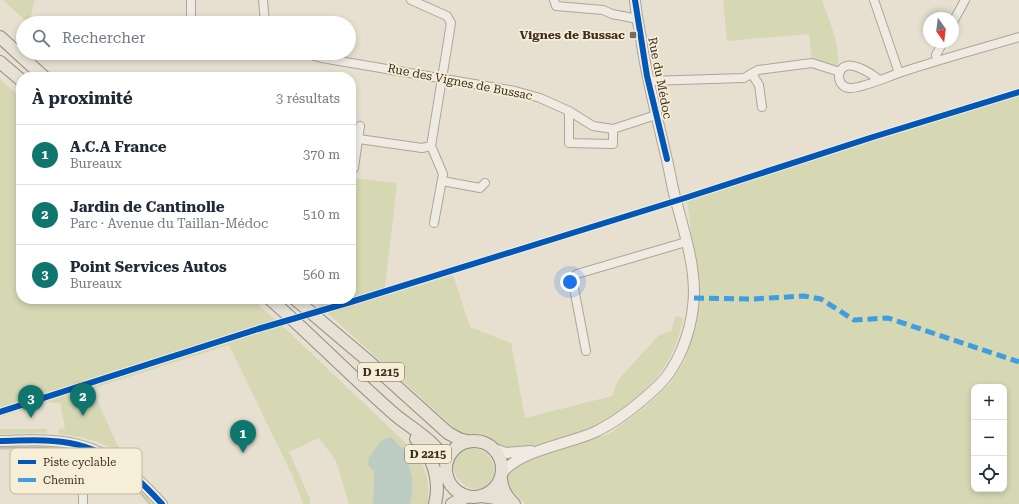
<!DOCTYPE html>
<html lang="fr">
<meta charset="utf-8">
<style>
body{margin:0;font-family:"Roboto Serif",serif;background:#f2f2f3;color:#1f2937}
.controls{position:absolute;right:12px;bottom:12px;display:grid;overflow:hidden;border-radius:8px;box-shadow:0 2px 6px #0003}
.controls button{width:36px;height:36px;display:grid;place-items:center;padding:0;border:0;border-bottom:1px solid #e0e1e3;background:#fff;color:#1f2937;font:20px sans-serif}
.compass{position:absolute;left:923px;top:12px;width:36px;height:36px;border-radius:50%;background:#fff;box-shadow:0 2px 6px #0003;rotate:166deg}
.you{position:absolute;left:570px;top:282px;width:14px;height:14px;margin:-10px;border:3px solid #fff;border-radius:50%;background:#1a73e8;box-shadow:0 0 0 6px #1a73e833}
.badge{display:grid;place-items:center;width:26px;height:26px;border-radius:50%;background:#0f766e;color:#fff;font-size:13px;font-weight:700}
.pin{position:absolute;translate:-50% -33px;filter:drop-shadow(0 1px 2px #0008)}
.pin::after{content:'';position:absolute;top:21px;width:14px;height:12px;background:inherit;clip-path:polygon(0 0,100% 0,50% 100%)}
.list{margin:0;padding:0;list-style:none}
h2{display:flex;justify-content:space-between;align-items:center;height:52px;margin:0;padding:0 16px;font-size:17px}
h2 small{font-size:13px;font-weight:400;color:#747a83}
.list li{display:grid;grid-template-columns:26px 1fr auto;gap:12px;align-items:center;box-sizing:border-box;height:60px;padding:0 16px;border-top:1px solid #e0e1e3}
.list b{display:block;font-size:15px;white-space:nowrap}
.list p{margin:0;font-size:13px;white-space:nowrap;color:#747a83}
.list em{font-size:13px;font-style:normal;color:#747a83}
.icon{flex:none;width:22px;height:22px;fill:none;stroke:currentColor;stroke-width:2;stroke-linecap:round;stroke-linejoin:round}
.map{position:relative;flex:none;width:1019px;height:504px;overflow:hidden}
.search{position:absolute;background:#fff;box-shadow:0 2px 6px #0003;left:16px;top:16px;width:340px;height:44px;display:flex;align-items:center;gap:10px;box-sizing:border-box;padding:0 14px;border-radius:22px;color:#747a83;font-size:15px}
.panel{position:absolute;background:#fff;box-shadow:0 2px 6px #0003;left:16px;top:72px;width:340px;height:232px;border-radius:16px}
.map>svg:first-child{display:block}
</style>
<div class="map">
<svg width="1019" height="504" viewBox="0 0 1019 504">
<rect width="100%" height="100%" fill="#e7e0d1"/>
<!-- green -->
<path fill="#d6d7b3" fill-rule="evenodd" d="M3,0H35L29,23H28Z
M723,0H822C830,22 840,45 838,68L812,60L809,34L727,41Z
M0,79L21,98V299H252L290,333L411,448C426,468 430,479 428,504H410C412,494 414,484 411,474C410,467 407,460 406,452L368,465L374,472L373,504H349L336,461L319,438L289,452L310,499V504H303L293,477L229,345L94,388L97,400L121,453C101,441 81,436 59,434L58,430L65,428L60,403L46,402L0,417Z
M1019,94V504H525L511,489L507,482L506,477L508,471L514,466L541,454L609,434L646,406L670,384L684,362L696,323L699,292L687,200ZM974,387H1004V489H974Z
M351,178L397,183L384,296L453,275L470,327L511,343L525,418L612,396L618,380L659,335L671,331L676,316L683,318C681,330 677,344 671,355C657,383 629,407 602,422C588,431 569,435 554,440C541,444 519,451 506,449C497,448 491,438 482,436C468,432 461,439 450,424L312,299H351Z
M0,429H47V433L0,434Z
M0,445H50L67,448V452L50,450H0Z
M474,448C479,449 484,451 488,455C496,463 497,477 488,485C465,504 431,454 474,448Z
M101,458L123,471L137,484L155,504H148L127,481L99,463Z"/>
<!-- water -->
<path fill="#bcccc2" d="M391,437L406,452C407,460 410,467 411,474C414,484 412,494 410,504H373L374,472L368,465L369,457L381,441Z"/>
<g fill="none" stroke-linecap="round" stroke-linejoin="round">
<!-- minor casing -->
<g stroke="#ada599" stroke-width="10">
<path id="minor" d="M263,0L265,23
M411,0L447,16L451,23L431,146L443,174L434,223
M554,0L556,6L603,10L612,14L638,19
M874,0L899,73
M191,20V0
M953,22L965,0
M304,53L322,58L515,91L540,98L569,111L593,126L613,129L656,115
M937,61L936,55L943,42
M752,74L759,85L762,107
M879,80C872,74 846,56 840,72C837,79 841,87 849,88C860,89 887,77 899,73C938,60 979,49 1019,37
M648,81L744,78L758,70L812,63L840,72
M569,111V143L613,144V129
M359,139L422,148L431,146
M354,168L360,126
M442,181L480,188L485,183
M586,351L573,283L574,277L577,274L686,242
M83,504V464L87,448"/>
</g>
<!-- tertiary casing -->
<g stroke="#ada599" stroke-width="12">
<path id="tertiary" d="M0,441C17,441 35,439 53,441C102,444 130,469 162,504
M494,449L506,453L531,451
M502,473C520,450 569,444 595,432C618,421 640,403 658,386C678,367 690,334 693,307C698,269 682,226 673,189C671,179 669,169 667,160C658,121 648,84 642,45C640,30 636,15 635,0"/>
</g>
<!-- primary casing -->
<g stroke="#928b80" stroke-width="14">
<path id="primary" d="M0,37L44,77
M0,62L21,80
M270,299C312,336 351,376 393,413C410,428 438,442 446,463
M295,299L367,360L448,433L459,439L467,441
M416,439C433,456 441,480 435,504
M446 469a28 28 0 1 1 56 0a28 28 0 1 1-56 0Z
M501,479C502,490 506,496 514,504
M482,496L495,498L503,504
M452,504L461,499L467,497"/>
</g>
<!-- minor -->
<use href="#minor" stroke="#efebe3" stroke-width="8"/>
<!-- tertiary -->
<use href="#tertiary" stroke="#efebe3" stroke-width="10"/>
<!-- primary -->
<use href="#primary" stroke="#e6e1d4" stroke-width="12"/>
<!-- tram -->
<path stroke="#afaaa2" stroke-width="1" d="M0,448C19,448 39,446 58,449C96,454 127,474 150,504"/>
<!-- quiet -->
<path stroke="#3f9de0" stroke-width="5" stroke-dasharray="10 5" stroke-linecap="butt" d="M694,298L753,299L804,296L821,299L854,320L888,318L1019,362"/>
<!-- cycleway casing -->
<g stroke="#f7eed8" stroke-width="8">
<path id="cycleway" d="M635,0L647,76L667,159
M0,412L258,329L354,301L688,197L873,137L1019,92
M0,441C17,441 35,439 53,441C102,444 130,469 162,504"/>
</g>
<!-- cycleway -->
<use href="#cycleway" stroke="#0057b8" stroke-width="6"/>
</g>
<!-- markers -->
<rect fill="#786c5e" stroke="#f7eed8" stroke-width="1.5" x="629" y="31" width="8" height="8" rx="2"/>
<g text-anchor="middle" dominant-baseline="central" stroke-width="3.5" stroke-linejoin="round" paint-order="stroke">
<!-- shield labels -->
<g fill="#f7eed8" stroke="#756857" stroke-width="1">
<rect x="358" y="363" width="46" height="18" rx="3"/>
<rect x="405" y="445" width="46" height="18" rx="3"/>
</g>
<g font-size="11" font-weight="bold" fill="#3d2e20">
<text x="381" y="372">D 1215</text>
<text x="428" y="454">D 2215</text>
</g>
<!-- poi labels -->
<g font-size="12" font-weight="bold" fill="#3d2e20" stroke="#f7eed8" text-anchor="end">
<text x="625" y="35">Vignes de Bussac</text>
</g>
<!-- street labels -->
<g font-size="12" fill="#3d2e20" stroke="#f7eed8">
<text transform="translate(660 78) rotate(79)">Rue du Médoc</text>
<text transform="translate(460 82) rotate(11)">Rue des Vignes de Bussac</text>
</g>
</g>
<!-- legend -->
<rect x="10" y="448" width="132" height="46" rx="6" fill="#f7eed8" stroke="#bfb4a1" stroke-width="1"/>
<rect x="18" y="460" width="18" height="4" fill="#0057b8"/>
<rect x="18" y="478" width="18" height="4" fill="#3f9de0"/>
<g font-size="11" fill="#3d2e20">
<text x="43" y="466">Piste cyclable</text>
<text x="43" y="484">Chemin</text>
</g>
</svg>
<div class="controls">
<button>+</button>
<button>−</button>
<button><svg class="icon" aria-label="locate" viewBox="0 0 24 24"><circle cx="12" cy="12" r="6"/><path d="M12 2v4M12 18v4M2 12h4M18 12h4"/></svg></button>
</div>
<svg class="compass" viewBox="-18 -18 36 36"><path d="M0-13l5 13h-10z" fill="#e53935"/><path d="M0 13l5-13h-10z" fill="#747a83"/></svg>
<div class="you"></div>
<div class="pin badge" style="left:243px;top:453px">1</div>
<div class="pin badge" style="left:83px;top:416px">2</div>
<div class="pin badge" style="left:31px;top:418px">3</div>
<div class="search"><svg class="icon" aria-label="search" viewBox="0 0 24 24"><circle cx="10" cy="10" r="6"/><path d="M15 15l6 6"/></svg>Rechercher</div>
<section class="panel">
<h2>À proximité<small>3 résultats</small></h2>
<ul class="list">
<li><span class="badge">1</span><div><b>A.C.A France</b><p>Bureaux</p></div><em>370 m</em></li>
<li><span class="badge">2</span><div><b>Jardin de Cantinolle</b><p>Parc · Avenue du Taillan-Médoc</p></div><em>510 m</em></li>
<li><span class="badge">3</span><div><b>Point Services Autos</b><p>Bureaux</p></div><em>560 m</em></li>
</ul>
</section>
</div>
